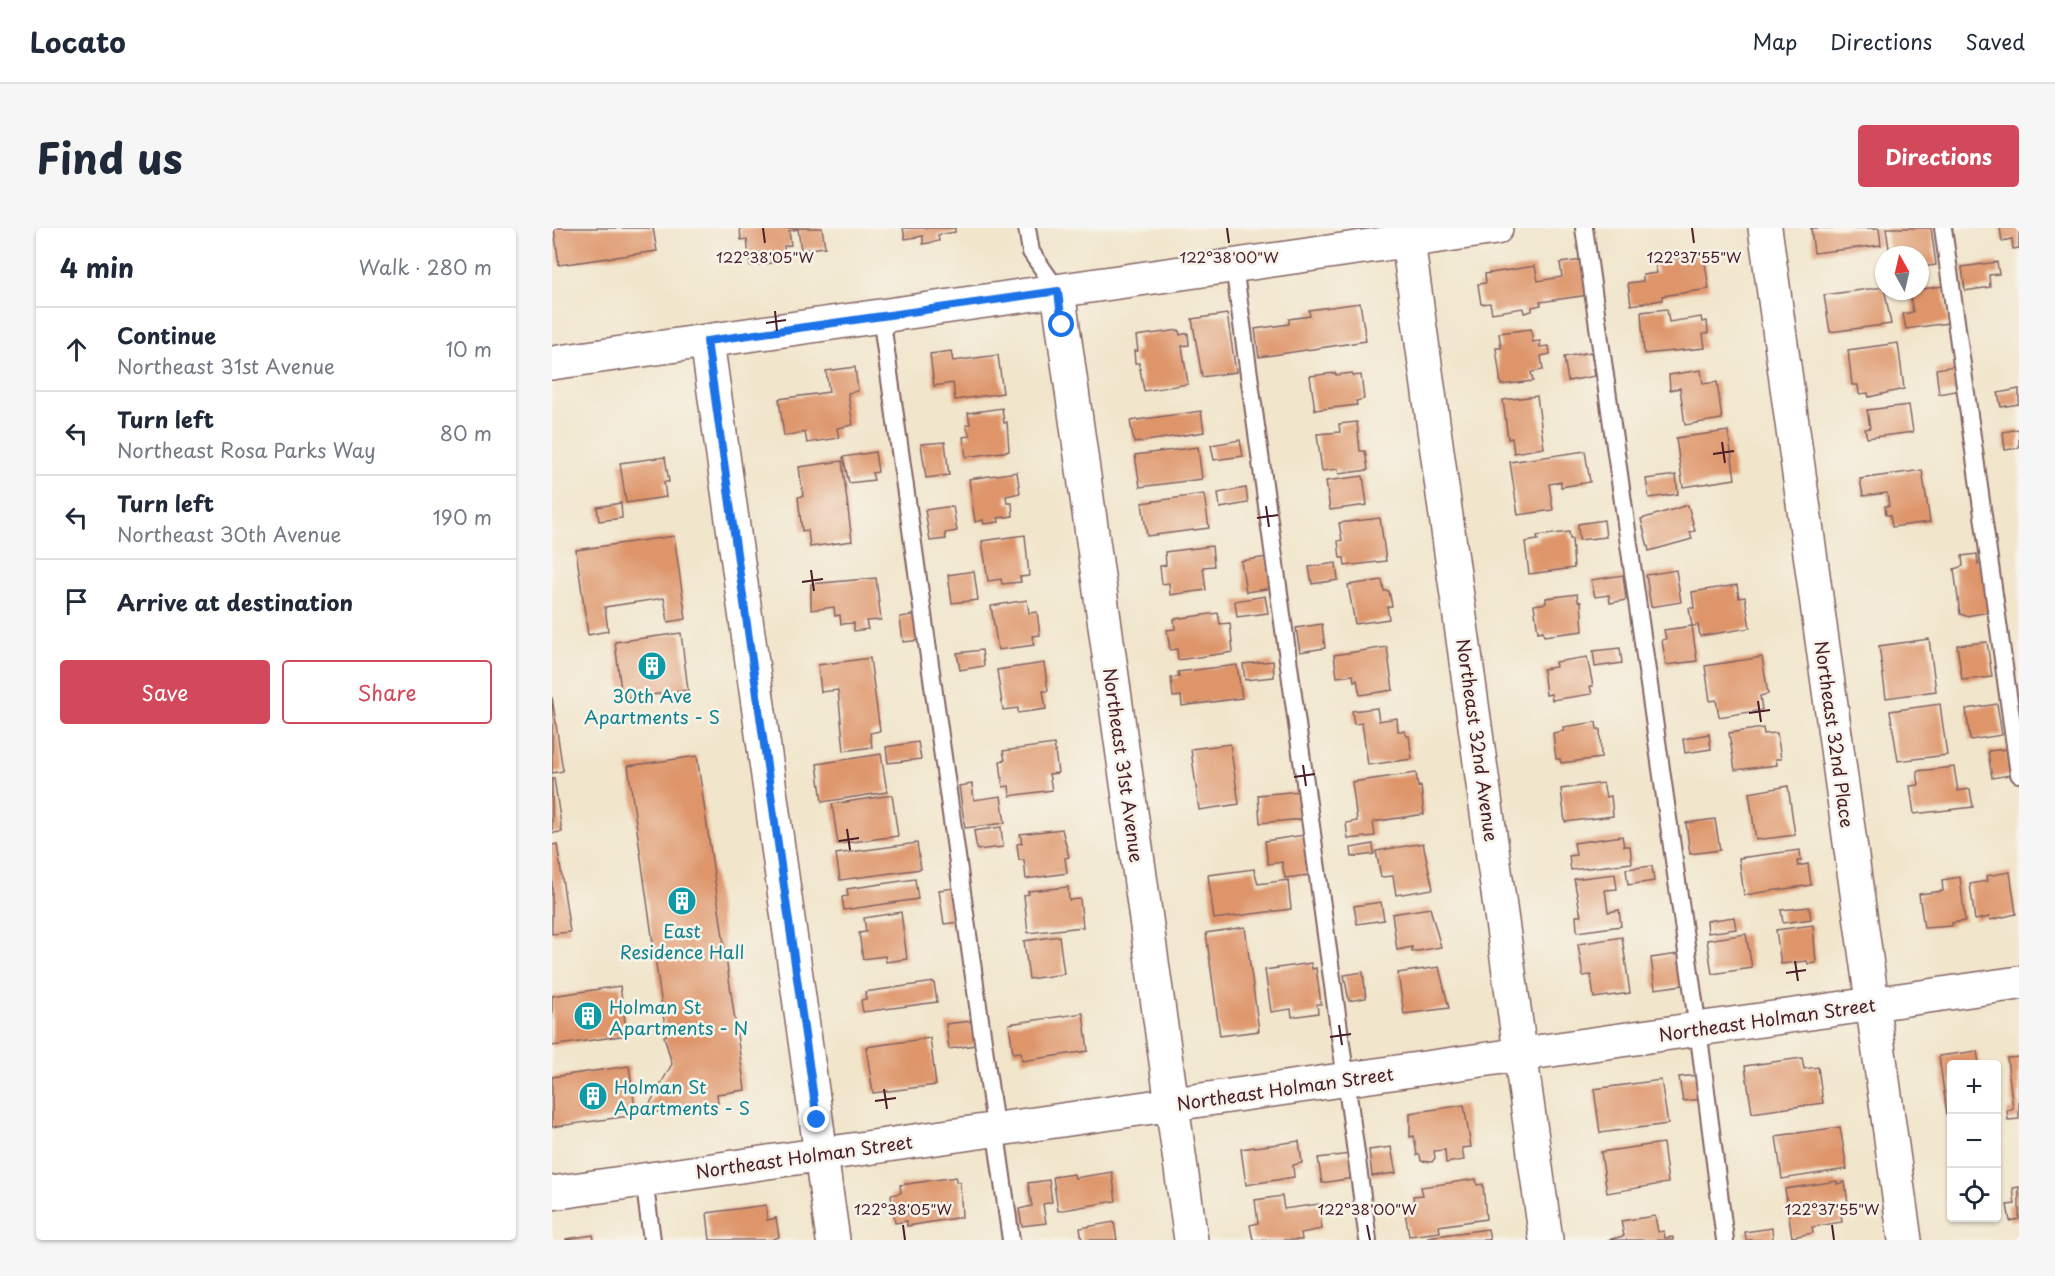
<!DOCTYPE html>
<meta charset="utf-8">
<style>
body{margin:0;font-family:"Playpen Sans",sans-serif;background:#f6f6f7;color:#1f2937}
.controls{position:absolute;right:18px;bottom:18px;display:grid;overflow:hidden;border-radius:6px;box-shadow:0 2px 4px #0004}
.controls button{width:54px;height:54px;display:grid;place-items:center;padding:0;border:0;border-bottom:2px solid #e0e1e3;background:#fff;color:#1f2937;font:30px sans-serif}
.compass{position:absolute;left:1323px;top:18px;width:54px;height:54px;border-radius:50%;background:#fff;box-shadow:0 2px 4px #0004;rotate:352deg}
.stop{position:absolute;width:18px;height:18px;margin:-14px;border:4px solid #1a73e8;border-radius:50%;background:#fff}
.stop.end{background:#1a73e8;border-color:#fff;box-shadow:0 2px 6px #0008}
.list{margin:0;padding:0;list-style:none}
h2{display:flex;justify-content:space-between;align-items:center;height:78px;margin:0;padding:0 24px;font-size:26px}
h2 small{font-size:20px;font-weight:400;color:#747a83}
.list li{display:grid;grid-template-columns:39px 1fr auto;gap:18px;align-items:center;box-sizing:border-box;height:84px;padding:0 24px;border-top:2px solid #e0e1e3}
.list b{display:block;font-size:22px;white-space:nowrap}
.list p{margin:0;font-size:20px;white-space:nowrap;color:#747a83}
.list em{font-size:20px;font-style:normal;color:#747a83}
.actions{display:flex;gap:12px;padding:18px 24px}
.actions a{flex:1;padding:14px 0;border:2px solid #d1495b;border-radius:6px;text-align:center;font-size:21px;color:#d1495b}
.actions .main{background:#d1495b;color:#fff}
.icon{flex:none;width:33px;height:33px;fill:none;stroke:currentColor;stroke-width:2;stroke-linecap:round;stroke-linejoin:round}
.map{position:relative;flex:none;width:1467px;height:1012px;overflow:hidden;border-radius:6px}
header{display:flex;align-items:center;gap:36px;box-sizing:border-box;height:84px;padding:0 30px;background:#fff;border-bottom:2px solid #e0e1e3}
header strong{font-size:28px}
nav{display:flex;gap:33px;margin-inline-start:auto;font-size:21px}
.intro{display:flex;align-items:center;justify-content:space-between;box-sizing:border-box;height:144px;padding:0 36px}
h1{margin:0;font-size:42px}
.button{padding:15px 27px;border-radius:6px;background:#d1495b;color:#fff;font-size:21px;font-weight:700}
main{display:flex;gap:36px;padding:0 36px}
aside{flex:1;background:#fff;border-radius:6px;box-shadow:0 2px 4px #0004}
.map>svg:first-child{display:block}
</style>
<header>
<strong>Locato</strong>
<nav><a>Map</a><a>Directions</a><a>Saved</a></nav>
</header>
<div class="intro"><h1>Find us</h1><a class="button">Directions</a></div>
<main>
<aside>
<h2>4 min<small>Walk · 280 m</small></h2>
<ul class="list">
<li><svg class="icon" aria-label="ahead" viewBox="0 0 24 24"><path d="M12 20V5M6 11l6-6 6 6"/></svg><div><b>Continue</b><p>Northeast 31st Avenue</p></div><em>10 m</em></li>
<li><svg class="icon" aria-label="left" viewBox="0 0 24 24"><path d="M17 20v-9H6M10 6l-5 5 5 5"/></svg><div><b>Turn left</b><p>Northeast Rosa Parks Way</p></div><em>80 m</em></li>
<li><svg class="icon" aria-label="left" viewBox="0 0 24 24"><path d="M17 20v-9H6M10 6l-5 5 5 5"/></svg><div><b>Turn left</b><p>Northeast 30th Avenue</p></div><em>190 m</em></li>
<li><svg class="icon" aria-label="arrive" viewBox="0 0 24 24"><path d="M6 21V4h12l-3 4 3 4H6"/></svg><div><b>Arrive at destination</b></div></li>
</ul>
<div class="actions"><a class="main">Save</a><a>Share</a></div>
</aside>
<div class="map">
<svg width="1467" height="1012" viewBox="0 0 1467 1012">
<rect width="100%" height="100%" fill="#f7f3e8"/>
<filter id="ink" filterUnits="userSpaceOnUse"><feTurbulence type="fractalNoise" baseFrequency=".0167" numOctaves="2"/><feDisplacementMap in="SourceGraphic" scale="12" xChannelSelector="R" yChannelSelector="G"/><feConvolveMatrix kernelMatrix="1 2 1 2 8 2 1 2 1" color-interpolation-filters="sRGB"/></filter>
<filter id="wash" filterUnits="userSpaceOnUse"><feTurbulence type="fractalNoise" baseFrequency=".008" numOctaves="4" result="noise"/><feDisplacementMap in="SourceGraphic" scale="24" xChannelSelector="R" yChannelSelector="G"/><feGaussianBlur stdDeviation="1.35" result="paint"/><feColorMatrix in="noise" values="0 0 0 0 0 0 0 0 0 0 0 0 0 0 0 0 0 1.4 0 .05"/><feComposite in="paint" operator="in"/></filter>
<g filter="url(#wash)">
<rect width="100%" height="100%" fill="#f1e5cb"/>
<g id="blocks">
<!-- building -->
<path fill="#de956b" d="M2,0H101L105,23L7,37Z
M188,0H270L273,19L249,22L246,1L237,3L239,17L232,18L233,33L198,38L195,11L189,12Z
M351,0H403V4L386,7L387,13L371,16V8L353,11Z
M1259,0H1327L1329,17L1262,25Z
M1334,0H1379L1384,37L1368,39V27H1338Z
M1448,0H1467V20L1461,21L1460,11L1450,13Z
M1152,28L1157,61L1110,68V72L1079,77L1076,55L1091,53V47L1105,45L1103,36L1119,33V30Z
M1030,32L1036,67L988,74L989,77L980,79V83L972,85L971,80L940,85L938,75L929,76L926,56L934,55L933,46L983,38L986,53L1010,49L1008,35Z
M1445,34L1447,46L1437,47L1438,59L1413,63L1410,39Z
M1391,58L1396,95L1354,101L1351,86L1361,84L1357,63Z
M1332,59L1339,96L1278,104L1272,67Z
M808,75L814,113L707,129L703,101L737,96V91L758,88L757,82Z
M1115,81L1117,94L1149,89L1150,94L1155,93L1156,105L1151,106L1153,120L1092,126L1089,84Z
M675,86L684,144L650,149L640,91Z
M979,101L981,114L988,113V119L997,118L998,126L989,128L991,142L979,144L981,153L949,157L944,120H949L947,105Z
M627,102L628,107L636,105L637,117L630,118L636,156L592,163L587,135H583L582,123H586L584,108Z
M1346,115L1352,161L1317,169L1316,165L1307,166L1306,157H1300L1296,122Z
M399,123L401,133L446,127L451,165L403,172L401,155L382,158L378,126Z
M1039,124L1043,148L1016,153L1012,129Z
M1402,138L1404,163L1387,166L1384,141Z
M303,139L306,163L296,165L301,197L285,200L287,210L255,215L253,204L232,208L227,171L277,164L274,143Z
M1149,142L1151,156L1165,154L1170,191L1133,197L1128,160L1118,162L1117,147Z
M783,145L784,147L800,145L801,148L809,147L812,171L804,173L805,177L763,182L758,148Z
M1467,161V176L1449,179L1446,165Z
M985,168L992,220L962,225L960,210L956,211L951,172Z
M1357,177L1361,204L1315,210L1313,201L1318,200L1315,182Z
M450,180L452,195L455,194L457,223L414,229L411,209L418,208L414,197L418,196L416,185Z
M649,183L652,204L582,215L578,193Z
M805,194L808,223H813L816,242L787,246L786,241L770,243L765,206L788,204L787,196Z
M1467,201V220L1453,222L1451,204Z
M1176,203L1183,251L1131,259L1124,210Z
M688,212L691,228L662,232L659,217Z
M393,214L397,247L374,250L369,216Z
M646,219L650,251L588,259L583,227Z
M1033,223L1038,254L1009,259V254L997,256L1001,282L966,287L958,234Z
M323,224L326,244L320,245L322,252L297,255L291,229Z
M113,229L117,254H112L114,269L74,275L68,235Z
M290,233L300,313L258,319L256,302L250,303L246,269L251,268L247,239Z
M1370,242L1378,294L1340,299L1338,287H1334L1333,278H1337L1335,265L1311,268L1308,251Z
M465,244L468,265L454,268L455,275H460L461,288L446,290L447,294L432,296L431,292L423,294L417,251Z
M1124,247L1126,266L1097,270L1094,251Z
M811,248L815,277L778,282L774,253Z
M694,260L696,275L668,280L666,265Z
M652,266L657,300L595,308L590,275Z
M69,275L70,290L47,293L45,279Z
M1136,277L1143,303L1138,304L1140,311L1097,323L1089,291Z
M401,278L405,303L393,305L394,311L378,313L373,282Z
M828,290L834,333L793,338L792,330H788L786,313L790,312L787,295Z
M1052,292L1054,309L1027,312L1026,296Z
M1017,304L1018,311H1020L1022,340L977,346L973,314L986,312L985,308Z
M473,307L477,348L468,349L469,354L450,356L449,351L436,353L430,313Z
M122,308L134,391L116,394L112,370L53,379L56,403L36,407L24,322Z
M660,318L662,338L651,339L654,362L618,367L617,355L610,356L608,338L614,337L613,324Z
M1425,326L1426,336L1432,335L1438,384L1414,388L1408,386L1402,341L1411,338L1410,328Z
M715,329L720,360L694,364L689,333Z
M784,335L786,352L760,356L757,339Z
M1124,342L1129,374L1099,379L1094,347Z
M422,343L426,372L400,375L396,347Z
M1071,347L1074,372L1058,375L1057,367L1043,369L1039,352Z
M324,350L329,392L314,393L316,401L302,403V395L289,396L288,387L283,388L282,379L259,382V356Z
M830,352L832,363H837L840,378L835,379L837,391L803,396L796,357Z
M1185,357L1187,370L1193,369L1198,400L1148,408L1146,397L1140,398L1145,433L1114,437L1110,412L1114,411L1112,402L1140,398L1137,380H1142L1140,364Z
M1025,366L1026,373L1029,374L1031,403L992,408L991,403L986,404L982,377L994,375V370Z
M713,368L716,385L685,389L683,373Z
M475,372L477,385L485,384L488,407L480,408L482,417L446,422L439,378Z
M666,385L668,396L678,395L681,424L626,432L625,421L618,422L615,402L623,401L622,391Z
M366,386L370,412L351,414L348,389Z
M770,396L773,420L748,424L744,400Z
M129,405L136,462L70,471L63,414Z
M1377,411L1384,463L1334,470L1327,418Z
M1435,414L1440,449L1410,452L1405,417Z
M835,419L841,462L808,467L805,452L802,453L801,447L785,449L782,427Z
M1068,420L1070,435L1043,439L1041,423Z
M430,422L432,438L408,442L405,425Z
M1035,429L1041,458H1038L1040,466L1000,472L999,466L994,467L991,441L1004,439L1003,434Z
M1210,429L1216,466L1208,468L1210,482L1167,489L1164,472L1158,473L1153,438Z
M318,430L328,503L318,505L320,519L292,523L286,462L269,464L266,437Z
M721,433L722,449L693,452L691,436Z
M492,435L496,463H491L494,481L466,485V480L451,482L445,442Z
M685,437L690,470L630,478L629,468L621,469L619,450L627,449L626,444Z
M0,469L11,543L0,545Z
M1388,476L1395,527L1346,533L1338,483Z
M1445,476L1450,507L1418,512L1414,481Z
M825,480L827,493L845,490L846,503H853L854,508H857L860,531L816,537L810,495L802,496L800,483Z
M1044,494L1045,501H1048L1049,530L1009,535L1008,531H1004L1001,505L1012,503L1011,499Z
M1211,500L1212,506L1225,505L1229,531H1224L1225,537L1183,542L1177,505Z
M1157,506L1159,521L1133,525L1131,511Z
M366,514L369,531L336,535L334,519Z
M502,516L506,545L497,546L500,562L458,568L457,558L451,559L448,533L453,532L451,523Z
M678,516L687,576L647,582L639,521Z
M1454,521L1458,547L1440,550L1436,523Z
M329,526L335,564L270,574L265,536Z
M145,528L193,862L165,866L166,875L92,886L120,836L112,808L114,807L76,538Z
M1402,539L1406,563L1418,561L1421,579L1362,586L1358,558L1367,557L1365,543Z
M864,545L866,559L869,558L872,586L821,594L823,608L796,611L794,595L805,593L800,554Z
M2,550L10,604L0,605V551Z
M1051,555L1054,569L1059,568L1061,588L1013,594L1009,561Z
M420,556L422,572L449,568L453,595L413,600L407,558Z
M1236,558L1243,607L1204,612L1197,565Z
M748,563L751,591L708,595L706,567Z
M340,567L346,608L286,616L280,576Z
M1163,591L1168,622L1138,626L1134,595Z
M449,599L451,619L425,622L422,603Z
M510,601L517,629L513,630L515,645L474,651L472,632H467L465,616L470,615L468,606Z
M752,607L758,647L733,650L730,634L716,636L713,613Z
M1070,608L1072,618H1078L1080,635L1019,642L1017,628L1024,627L1022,615Z
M365,615L369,641L288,652L284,626Z
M871,615L881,661L844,667L841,648L829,649L824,623Z
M5,616L18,704L0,706V617Z
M821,616L822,626L800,629L799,620Z
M1248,622L1249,633H1245L1246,638L1256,636L1259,657L1192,667L1187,630Z
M1100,638L1102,653L1076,657L1074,641Z
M702,641L706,656L736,652L739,681L662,691L656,647Z
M1458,644L1464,686L1438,692L1437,689L1423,692L1418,656L1435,653L1434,648Z
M1063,646L1065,661L1053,662L1056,684L1067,682L1069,698L1025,704L1024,688H1029L1022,651Z
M1408,649L1413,693L1400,695V698L1372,700L1367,666L1391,663L1390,652Z
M363,651L366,671L292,682L290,669L296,668L295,661Z
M516,659L517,672L528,671L531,699L476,705L472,667L477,666L476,663Z
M403,660L408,694L392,696L387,662Z
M829,674L832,692L805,696L802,678Z
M1257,679L1259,691L1231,695L1229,682Z
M878,680L889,719L860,724V719L845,722L840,686Z
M349,684L355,731L334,734L333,728L311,731L307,705L314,704L312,690Z
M1182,689L1184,701L1156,705L1155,693Z
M1261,697L1264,735L1256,736L1255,733L1229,736L1224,702Z
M693,699L707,803L668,808L654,705Z
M1194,706L1200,740L1160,746L1155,712Z
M507,708L512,746L477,751L472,713Z
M1070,709L1078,765L1042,770L1039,747L1031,748L1026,716Z
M1126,726L1131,757L1103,761L1099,730Z
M759,735L760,741L764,740L769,776H765L766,785L740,789L739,781L719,784L713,742Z
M887,739L897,780L852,786L846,745Z
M811,744L814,770L797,773L792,747Z
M382,754L385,774L311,784L309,772L314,771L313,764Z
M68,758L75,807L0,818V768Z
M531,785L536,823L470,833L469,824L461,825L457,796Z
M419,793L423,817L397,821L394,796Z
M378,810L384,857L321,865L314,819Z
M1425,823L1427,836H1400V885L1395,886L1387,828Z
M1467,829V891L1456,892L1455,882L1461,881L1455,830Z
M1250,830L1252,841L1266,839L1271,875L1200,885L1193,838Z
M77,838L84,887L0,899V849Z
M1147,847L1151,871L1131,873L1127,849Z
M1109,852L1116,896L1048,905L1042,861Z
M912,877L919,919L910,920L912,932L894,935L893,922L882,923L883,930L880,934L869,933L868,927H865L862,908L858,909V885Z
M1288,899L1295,941L1230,951L1224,908Z
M747,913L750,935L741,937L742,949L694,957L689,921Z
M1111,915L1116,955L1055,965L1049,924Z
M839,919L844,945L820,948L817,922Z
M798,926L801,950L770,955L766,930Z
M560,944L564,973L506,983L501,949L522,946L523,950Z
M404,949V954H408L410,989L355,998V993L343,995L339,967L349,965L348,957Z
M924,951L925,957L931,956L934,991L887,998L888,1004L857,1008L853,984L863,982L861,968L871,967L869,959Z
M497,952L500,974L491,976L494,995L470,998L467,981L480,978L476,955Z
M1285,953V956L1293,954L1296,976L1288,978L1290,994L1260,999L1261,1005L1240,1009L1233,961Z
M1467,959V991L1458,993L1455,977L1463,976L1461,960Z
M730,968L732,981L767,976L770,1001L749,1005L750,1012H701L698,997L706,995L703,972Z
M214,977L215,992L224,990L227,1009L219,1012H158L155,985Z
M1103,988L1106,1004L1112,1003L1113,1010L1121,1009V1012H1055L1072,1008L1069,993Z
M562,994L565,1012H530L528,1000Z
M1220,1000L1221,1012H1194L1193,1004Z
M936,1001L938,1012H876V1009Z
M41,1007L42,1012H14V1011Z"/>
</g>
</g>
<g filter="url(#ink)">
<use href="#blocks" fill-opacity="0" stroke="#846463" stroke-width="1.5"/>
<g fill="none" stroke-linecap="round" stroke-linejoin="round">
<!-- service casing -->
<g stroke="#846463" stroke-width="20">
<path id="service" d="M475,0L479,24L506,63
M1032,0L1146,801L1173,1012
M1391,0L1467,546
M682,38L816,1012
M329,88L459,1012
M92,951L100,1012"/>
</g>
<!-- minor casing -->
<g stroke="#846463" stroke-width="36">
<path id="minor" d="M1213,0L1353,1012
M856,13L994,1012
M506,63L639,1012
M155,113L281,1012
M0,135L944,0
M0,965L1467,755"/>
</g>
<!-- service -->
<use href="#service" stroke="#fff" stroke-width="16"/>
<!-- minor -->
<use href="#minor" stroke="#fff" stroke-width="33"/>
</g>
</g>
<g fill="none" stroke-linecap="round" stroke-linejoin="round" filter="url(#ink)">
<!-- route -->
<path stroke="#1a73e8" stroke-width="8" d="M265,892L155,113L506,63L510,97"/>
</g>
<!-- ticks -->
<path fill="none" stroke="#4a1f2b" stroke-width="2" d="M211,0L213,15M675,0L677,15M1140,0L1142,15M223,83L225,103M214,95L234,92M1170,214L1173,235M1161,226L1182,223M714,278L717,299M705,290L726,287M259,342L262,363M250,354L271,351M1206,473L1209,494M1197,485L1218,482M751,537L754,558M742,549L763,546M295,601L298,622M287,613L307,610M1243,733L1246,753M1234,745L1254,742M787,797L790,817M778,809L799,806M332,861L335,881M323,873L344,870M351,997L353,1012M815,997L818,1012M1280,997L1282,1012"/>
<!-- icons -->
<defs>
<g id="building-disc" transform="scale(1.5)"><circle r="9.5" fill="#0f9aa8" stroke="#f7f3e8"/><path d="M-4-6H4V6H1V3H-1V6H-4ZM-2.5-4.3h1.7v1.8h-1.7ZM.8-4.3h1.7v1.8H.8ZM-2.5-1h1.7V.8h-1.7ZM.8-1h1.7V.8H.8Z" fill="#fff"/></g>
</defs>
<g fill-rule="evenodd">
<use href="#building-disc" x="100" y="438"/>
<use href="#building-disc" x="130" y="673"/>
<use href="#building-disc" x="36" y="788"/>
<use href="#building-disc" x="41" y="868"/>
</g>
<g text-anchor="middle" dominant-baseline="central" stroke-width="5" stroke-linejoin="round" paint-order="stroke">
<!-- culture labels -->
<g font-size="18" fill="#0d838f" stroke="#f7f3e8">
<text x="100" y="467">30th Ave<tspan x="100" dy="21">Apartments - S</tspan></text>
<text x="130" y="702">East<tspan x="130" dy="21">Residence Hall</tspan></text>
<text x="57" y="778" text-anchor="start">Holman St<tspan x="57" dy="21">Apartments - N</tspan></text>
<text x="62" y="858" text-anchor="start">Holman St<tspan x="62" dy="21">Apartments - S</tspan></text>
</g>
<!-- street labels -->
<g font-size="18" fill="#4a1f2b" stroke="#f7f3e8">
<text transform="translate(1283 506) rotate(82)">Northeast 32nd Place</text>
<text transform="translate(926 512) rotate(82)">Northeast 32nd Avenue</text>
<text transform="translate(572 537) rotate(82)">Northeast 31st Avenue</text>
<text transform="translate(1215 791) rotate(-8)">Northeast Holman Street</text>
<text transform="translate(733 860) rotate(-8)">Northeast Holman Street</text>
<text transform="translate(252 928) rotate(-8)">Northeast Holman Street</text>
</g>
</g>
<g font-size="15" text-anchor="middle" fill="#4a1f2b" stroke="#f7f3e8" stroke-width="5" stroke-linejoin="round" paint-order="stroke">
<text x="213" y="35">122°38'05"W</text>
<text x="677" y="35">122°38'00"W</text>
<text x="1142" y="35">122°37'55"W</text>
<text x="351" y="987">122°38'05"W</text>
<text x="815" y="987">122°38'00"W</text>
<text x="1280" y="987">122°37'55"W</text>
</g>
</svg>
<div class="controls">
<button>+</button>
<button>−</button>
<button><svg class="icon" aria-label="locate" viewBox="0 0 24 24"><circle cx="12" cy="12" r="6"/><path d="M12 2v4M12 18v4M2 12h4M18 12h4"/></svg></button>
</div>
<svg class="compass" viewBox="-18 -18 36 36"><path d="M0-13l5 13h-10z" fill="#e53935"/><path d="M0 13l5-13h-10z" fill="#747a83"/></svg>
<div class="stop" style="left:510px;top:97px"></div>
<div class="stop end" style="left:265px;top:892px"></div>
</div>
</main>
